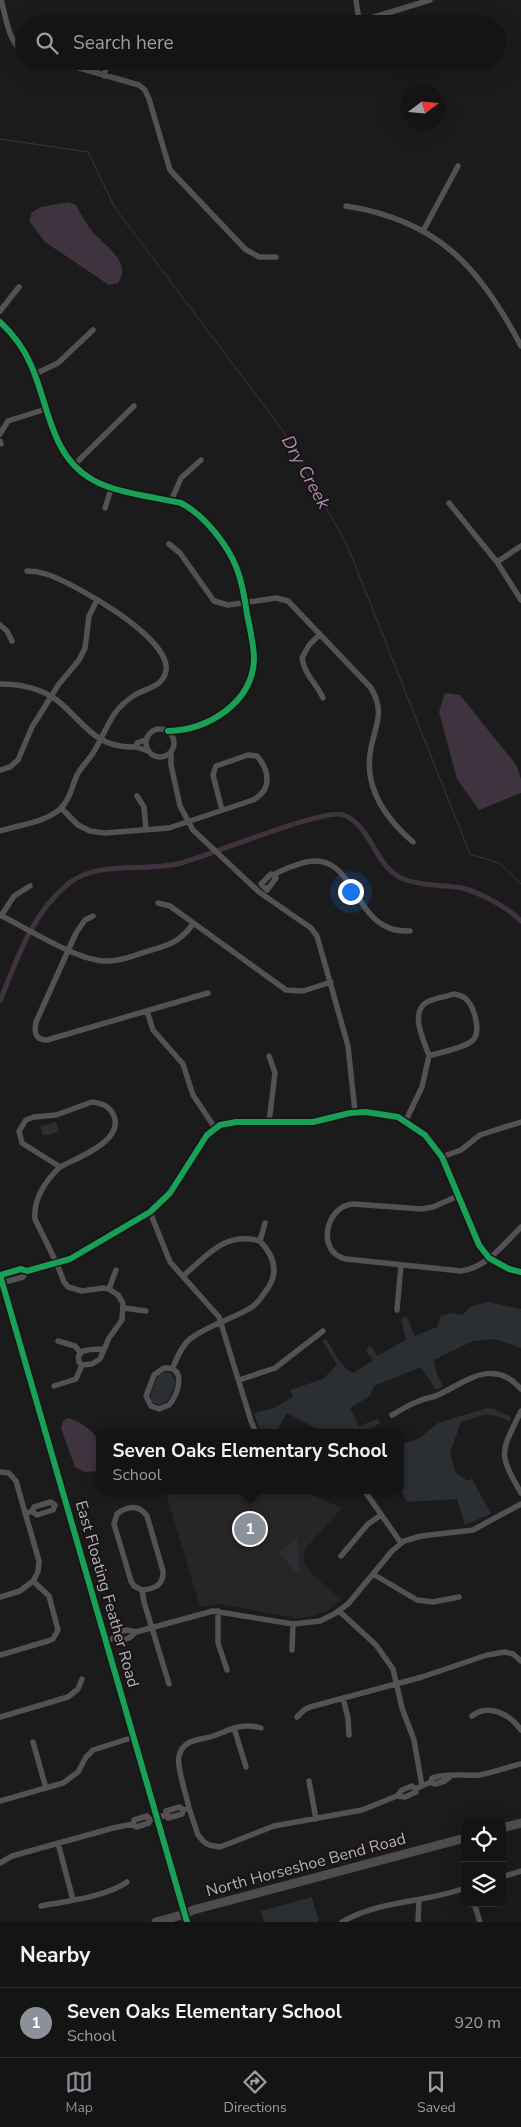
<!DOCTYPE html>
<style>
body{margin:0;font-family:"Nunito Sans",sans-serif;background:#1d1d1d;color:#f1f3f6}
.controls{position:absolute;right:15px;bottom:15px;display:grid;overflow:hidden;border-radius:10px;box-shadow:0 5px 20px #0002}
.controls button{width:45px;height:45px;display:grid;place-items:center;padding:0;border:0;border-bottom:1px solid #333334;background:#141414;color:#f1f3f6;font:25px sans-serif}
.compass{position:absolute;left:401px;top:85px;width:45px;height:45px;border-radius:50%;background:#141414;box-shadow:0 5px 20px #0002;rotate:74deg}
.you{position:absolute;left:350px;top:891px;width:18px;height:18px;margin:-12px;border:4px solid #fff;border-radius:50%;background:#1a73e8;box-shadow:0 0 0 8px #1a73e833}
.badge{display:grid;place-items:center;width:32px;height:32px;border-radius:50%;background:#8c9099;color:#fff;font-size:16px;font-weight:700}
.pin{position:absolute;translate:-50% -50%;border:2px solid #fff;box-shadow:0 1px 5px #0006}
.popup{position:absolute;left:96px;top:1429px;width:308px;height:65px;box-sizing:border-box;display:grid;place-content:center;border-radius:10px;background:#141414;filter:drop-shadow(0 1px 4px #0005);font-size:16px;white-space:nowrap;color:#9d9ea0}
.popup b{font-size:19px;color:#f1f3f6}
.popup::after{content:'';position:absolute;left:50%;top:100%;margin-left:-10px;border:10px solid transparent;border-top-color:#141414}
.list{margin:0;padding:0;list-style:none}
h2{display:flex;justify-content:space-between;align-items:center;height:65px;margin:0;padding:0 20px;font-size:21px}
h2 small{font-size:16px;font-weight:400;color:#9d9ea0}
.list li{display:grid;grid-template-columns:32px 1fr auto;gap:15px;align-items:center;box-sizing:border-box;height:70px;padding:0 20px;border-top:1px solid #333334}
.list b{display:block;font-size:19px;white-space:nowrap}
.list p{margin:0;font-size:16px;white-space:nowrap;color:#9d9ea0}
.list em{font-size:16px;font-style:normal;color:#9d9ea0}
.icon{flex:none;width:28px;height:28px;fill:none;stroke:currentColor;stroke-width:2;stroke-linecap:round;stroke-linejoin:round}
.map{position:relative;flex:none;width:521px;height:1922px;overflow:hidden}
.search{position:absolute;background:#141414;box-shadow:0 5px 20px #0002;left:15px;right:15px;top:15px;height:55px;display:flex;align-items:center;gap:12px;box-sizing:border-box;padding:0 18px;border-radius:28px;color:#9d9ea0;font-size:19px}
.sheet{height:135px;background:#141414}
nav{display:flex;justify-content:space-around;align-items:center;box-sizing:border-box;height:70px;border-top:1px solid #333334;background:#141414;font-size:14px;color:#9d9ea0}
nav a{display:grid;justify-items:center;gap:2px}
nav .on{color:#8c9099}
.map>svg:first-child{display:block}
</style>
<div class="map">
<svg width="521" height="1922" viewBox="0 0 521 1922">
<rect width="100%" height="100%" fill="#1b1b1b"/>
<!-- built -->
<path fill="#272526" d="M165,1490H301L342,1508L305,1549L304,1564L314,1576L342,1600L327,1611L314,1616L296,1618L219,1604L200,1607Z"/>
<!-- green -->
<path fill="#2b2e32" d="M56,1122L59,1132L43,1136L40,1126Z
M488,1302L521,1309V1348L495,1339L473,1341L434,1360L437,1374L443,1386L436,1390L421,1367L374,1386L370,1396L350,1408L359,1426L378,1419L380,1423L364,1433H325L287,1413L275,1433H263L256,1421L254,1413L274,1408L293,1397L290,1390L323,1379L337,1365L322,1340H327C334,1352 341,1368 354,1373L373,1360L365,1350L371,1346L377,1356L406,1340L401,1319L406,1316L415,1336L437,1327L441,1316L451,1313L462,1315L472,1306Z
M164,1372L171,1373L176,1382L168,1401L159,1405L152,1402L150,1394L158,1376Z
M487,1408L494,1409L511,1417L510,1422C488,1410 483,1415 461,1422L450,1453L455,1472L468,1481L472,1479L491,1514L465,1525L457,1499L407,1502L400,1488V1445L418,1439L438,1423Z
M297,1538L300,1573L297,1574L279,1552Z
M312,1897L319,1922H264L261,1911Z"/>
<!-- water -->
<path fill="#3f3340" d="M69,202L76,205C81,214 86,224 93,232C106,247 132,262 118,283L109,285L45,242L29,221L32,212L41,207Z
M445,693L460,695L517,766L521,779V793L479,810L457,779L439,712Z
M68,1418C80,1421 98,1433 100,1446C101,1454 100,1463 100,1471L85,1472L75,1467L61,1428L63,1421Z"/>
<g fill="none" stroke-linecap="round" stroke-linejoin="round">
<!-- stream -->
<path stroke="#3f3340" stroke-width="1" d="M0,139L88,152L115,208L281,428L347,545L470,854L499,863L521,884"/>
<!-- canal -->
<path stroke="#3f3340" stroke-width="5" d="M0,1001C17,959 32,913 68,884C99,859 144,873 181,863C209,856 325,807 344,815C373,827 375,870 406,880C423,886 444,885 462,888C479,892 509,908 521,921"/>
<!-- minor -->
<path stroke="#545053" stroke-width="5.5" d="M1,0C6,16 8,43 24,52
M356,0L359,21
M351,24L430,0
M55,61L139,85L145,90L149,99L170,170L245,249L259,257H276
M104,76L108,61
M346,206C437,220 480,267 521,346
M423,231L458,166
M0,311L19,287
M0,322C13,334 24,349 31,365C49,405 50,456 93,480C115,493 155,497 181,503C204,515 228,545 237,569C242,583 245,599 247,614C250,629 254,645 254,660C252,703 208,730 168,731
M35,374L58,363L93,330
M0,434L8,421L46,409
M0,441L1,444
M74,465L134,406
M171,501L181,478L201,460
M449,503L497,562L521,600
M105,508L112,486
M169,544L180,553L214,601L228,605L276,598L288,601L371,688C385,712 376,723 371,748C363,786 385,818 413,842
M497,562L521,546
M0,625L7,631L12,641
M320,634L309,645L302,658C304,674 317,684 323,698
M0,684C21,684 41,688 58,701C84,722 95,749 136,747
M146 743a14 14 0 1 1 28 0a14 14 0 1 1-28 0Z
M147,739L137,743L136,747L148,751
M171,753V765L180,806L193,830L259,892L311,928L317,936L348,1046L355,1112
M0,770L10,767L18,760L32,727L59,684L79,660L85,648L89,616L97,600
M137,796L144,807L146,830
M61,808L78,825L90,831L104,833L169,828L253,800C272,790 270,771 257,756L248,755L216,766L213,775L222,810
M0,831C19,825 46,822 60,809C70,800 72,786 77,775C81,767 88,761 93,753C101,741 106,726 115,713C120,706 127,700 135,695C146,688 163,687 166,671C172,638 74,583 46,574C40,572 34,571 27,571
M274,875L276,878L267,890L261,884L271,874L274,875C282,869 293,866 302,863C351,849 352,912 387,927C394,931 402,931 410,931
M158,903L170,906L286,990L303,991L331,982
M0,915C28,929 79,962 108,961C121,961 134,956 145,952C168,945 178,944 193,924
M1,916L14,896L30,886
M93,916L85,920L76,933L36,1022C34,1032 35,1040 47,1040L208,993
M454,994C459,995 464,996 467,1000C475,1009 481,1032 473,1040C465,1048 440,1052 429,1056C424,1040 409,1013 427,1002C435,998 445,997 454,994Z
M147,1011L153,1030L183,1064L193,1095L215,1128
M92,1102C102,1103 110,1106 114,1116C124,1141 77,1158 60,1167L22,1143L19,1131L26,1120L34,1117L56,1115Z
M406,1120L422,1087L429,1056
M269,1122L275,1073L269,1056
M442,1157L461,1150L480,1135L521,1122
M60,1167C46,1180 33,1199 35,1219L57,1264L64,1282L68,1287L82,1291L103,1288L109,1289L118,1295L123,1303L122,1320L109,1338L100,1359L92,1364L82,1365L79,1362C75,1347 94,1350 104,1349
M458,1196L433,1207L422,1209L353,1204C325,1206 316,1253 346,1259L461,1271C486,1268 504,1244 521,1227
M150,1212L170,1262L219,1317L251,1421L256,1433
M260,1241L265,1223
M0,1275L21,1269L27,1271L70,1259L150,1212L170,1193L207,1135L220,1125L236,1122H313L350,1113L366,1112L398,1117L425,1135L442,1157L479,1245L489,1258L509,1269L521,1272
M183,1276C208,1255 225,1231 260,1241
M1,1283L23,1277L27,1271
M109,1289L116,1270
M124,1308L146,1311
M397,1310L401,1265
M58,1341L75,1346L80,1352
M164,1368C187,1366 179,1394 169,1405L159,1409L151,1406L146,1396L154,1375Z
M172,1369C177,1359 181,1346 190,1339C208,1325 233,1319 252,1307C258,1303 261,1298 265,1292C280,1274 275,1257 260,1241
M239,1380L275,1368L323,1331
M54,1386L76,1379L82,1365
M521,1411C501,1453 497,1451 521,1493
M392,1415C401,1410 410,1404 419,1401C425,1398 432,1398 438,1395C466,1382 493,1357 521,1389
M0,1472L9,1473L16,1481L39,1561L38,1572L33,1581L49,1596L58,1630L53,1639L48,1641L0,1655
M364,1490L401,1543
M25,1514L32,1511L34,1507L51,1502L55,1505L53,1510L37,1515L32,1511
M341,1556L368,1524L381,1515
M373,1574L417,1600L433,1602L459,1597
M142,1590C154,1589 164,1585 163,1571L147,1516C139,1504 127,1506 117,1514L114,1524L131,1581L134,1586L142,1590L144,1602L169,1684
M0,1597L20,1591L33,1581
M218,1611V1643L227,1670
M339,1611L376,1645L393,1669L402,1708L414,1740L422,1786
M136,1632L213,1611L293,1624L320,1621L334,1614L348,1604L392,1551L404,1541L421,1536L473,1530L521,1504
M106,1641L114,1638L118,1642L129,1638L136,1632L127,1630L115,1633L114,1638
M292,1650L293,1624
M343,1698L348,1718L349,1735
M472,1716C488,1703 510,1714 521,1730
M0,1717L68,1697L78,1689L82,1679
M297,1717L304,1710L310,1707L422,1677L487,1655L505,1652L513,1654L521,1661
M234,1728L246,1767
M33,1742L46,1788
M451,1776L445,1781L435,1784L431,1782L432,1778C446,1773 463,1776 479,1775C493,1773 507,1767 521,1764
M309,1781L316,1819
M415,1789L416,1792L405,1797L397,1796L402,1790L412,1786L415,1789L431,1782
M0,1801L63,1783L78,1772L86,1757L93,1750L134,1737
M189,1808C187,1797 176,1765 179,1756C184,1738 199,1741 213,1736C230,1730 242,1722 261,1728
M183,1810L182,1814L168,1818L166,1811L180,1807L183,1810L189,1808L198,1835L204,1842L209,1845L220,1847L274,1826L362,1810L397,1796
M149,1820L147,1816L134,1820L133,1824L136,1827L149,1823V1820L166,1815
M58,1843L73,1900
M0,1863L12,1856L113,1828L133,1824
M502,1877L521,1871
M474,1903L480,1922
M41,1906C67,1901 106,1897 127,1882
M342,1922C379,1900 425,1903 465,1888
M418,1922L419,1900"/>
<!-- major -->
<path stroke="#4f4c4e" stroke-width="8" d="M0,1275L185,1914"/>
<!-- highway -->
<path stroke="#4f4c4e" stroke-width="9" d="M502,1828L521,1823
M156,1922L185,1914L193,1910L465,1838"/>
<!-- cycleway casing -->
<g stroke="#171516" stroke-width="9">
<path id="cycleway" d="M0,322C13,334 24,349 31,365C49,405 50,456 93,480C115,493 155,497 181,503C204,515 228,545 237,569C242,583 245,599 247,614C250,629 254,645 254,660C252,703 208,730 168,731
M0,1275L187,1922
M0,1275L21,1269L27,1271L70,1259L150,1212L170,1193L207,1135L220,1125L236,1122H313L350,1113L366,1112L398,1117L425,1135L442,1157L479,1245L489,1258L509,1269L521,1272"/>
</g>
<!-- cycleway -->
<use href="#cycleway" stroke="#1a9f57" stroke-width="6"/>
</g>
<g text-anchor="middle" dominant-baseline="central" stroke-width="4" stroke-linejoin="round" paint-order="stroke">
<!-- street labels -->
<g font-size="16" fill="#baaeb8" stroke="#171516">
<text transform="translate(107 1594) rotate(74)">East Floating Feather Road</text>
<text transform="translate(306 1865) rotate(-15)">North Horseshoe Bend Road</text>
</g>
<!-- water labels -->
<g font-size="18" font-style="italic" fill="#b08ab1" stroke="#171516">
<text transform="translate(306 472) rotate(61)">Dry Creek</text>
</g>
</g>
</svg>
<div class="controls">
<button><svg class="icon" aria-label="locate" viewBox="0 0 24 24"><circle cx="12" cy="12" r="6"/><path d="M12 2v4M12 18v4M2 12h4M18 12h4"/></svg></button>
<button><svg class="icon" aria-label="layers" viewBox="0 0 24 24"><path d="M12 4l9 5-9 5-9-5zM3 14l9 5 9-5"/></svg></button>
</div>
<svg class="compass" viewBox="-18 -18 36 36"><path d="M0-13l5 13h-10z" fill="#e53935"/><path d="M0 13l5-13h-10z" fill="#9d9ea0"/></svg>
<div class="you"></div>
<div class="pin badge" style="left:250px;top:1529px">1</div>
<div class="popup"><b>Seven Oaks Elementary School</b>School</div>
<div class="search"><svg class="icon" aria-label="search" viewBox="0 0 24 24"><circle cx="10" cy="10" r="6"/><path d="M15 15l6 6"/></svg>Search here</div>
</div>
<section class="sheet">
<h2>Nearby<small></small></h2>
<ul class="list">
<li><span class="badge">1</span><div><b>Seven Oaks Elementary School</b><p>School</p></div><em>920 m</em></li>
</ul>
</section>
<nav>
<a class="on"><svg class="icon" aria-label="map" viewBox="0 0 24 24"><path d="M3 6l6-2 6 2 6-2v14l-6 2-6-2-6 2zM9 4v14M15 6v14"/></svg>Map</a>
<a><svg class="icon" aria-label="directions" viewBox="0 0 24 24"><path d="M12 3l9 9-9 9-9-9zM9 14v-3h6M13 9l2 2-2 2"/></svg>Directions</a>
<a><svg class="icon" aria-label="saved" viewBox="0 0 24 24"><path d="M7 4h10v16l-5-4-5 4z"/></svg>Saved</a>
</nav>
